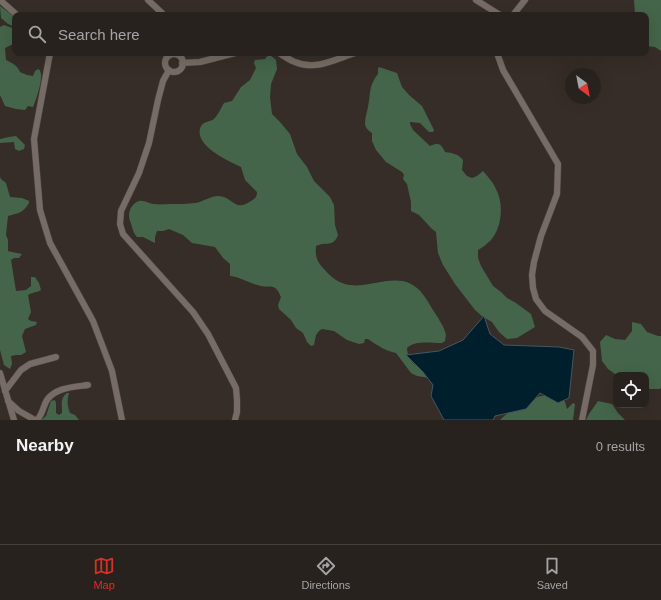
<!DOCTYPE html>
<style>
body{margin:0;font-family:Arial,sans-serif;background:#342f2b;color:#f1f3f6}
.controls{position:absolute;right:12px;bottom:12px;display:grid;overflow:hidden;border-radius:8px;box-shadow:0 4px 16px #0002}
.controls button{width:36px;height:36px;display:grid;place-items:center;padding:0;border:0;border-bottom:1px solid #443f3c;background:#28221e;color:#f1f3f6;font:20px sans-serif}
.compass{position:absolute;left:565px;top:68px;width:36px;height:36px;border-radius:50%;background:#28221e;box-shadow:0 4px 16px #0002;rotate:148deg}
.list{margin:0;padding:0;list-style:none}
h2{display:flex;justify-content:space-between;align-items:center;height:52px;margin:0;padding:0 16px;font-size:17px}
h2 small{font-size:13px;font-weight:400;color:#a5a4a4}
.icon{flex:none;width:22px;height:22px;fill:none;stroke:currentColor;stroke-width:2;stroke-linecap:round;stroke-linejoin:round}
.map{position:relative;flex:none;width:661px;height:420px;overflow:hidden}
.search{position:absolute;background:#28221e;box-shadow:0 4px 16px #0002;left:12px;right:12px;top:12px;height:44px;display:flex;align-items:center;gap:10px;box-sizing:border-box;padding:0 14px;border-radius:8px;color:#a5a4a4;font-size:15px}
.sheet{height:124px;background:#28221e}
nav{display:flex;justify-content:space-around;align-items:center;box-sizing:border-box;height:56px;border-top:1px solid #443f3c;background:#28221e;font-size:11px;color:#a5a4a4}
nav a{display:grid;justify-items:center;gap:2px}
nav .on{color:#d93025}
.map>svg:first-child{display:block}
</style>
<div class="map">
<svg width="661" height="420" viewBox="0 0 661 420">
<rect width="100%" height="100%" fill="#362d28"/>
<!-- forest -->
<path fill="#44654a" d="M634,0H661V51L655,47L646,46V15H635Z
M0,6L15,17V27L8,24L1,18Z
M4,25L15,29V43L5,48L6,60C12,63 17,65 20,72L27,75L33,76L35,71L38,69C39,69 40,70 40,71C44,77 36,100 33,107L28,106L25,110L16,109L5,106L0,95V27Z
M269,54L276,60L277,69L271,84L270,97L272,114L280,122L290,134L297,154L307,167L314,181L330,197L334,205L335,225L338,235C333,248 326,241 316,246C315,257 317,262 325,270C330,276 337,282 345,284C365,290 389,275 409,283C421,288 427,300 433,310C437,316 445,328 446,335C446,335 445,341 445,341L442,343C431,343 415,340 407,348C408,364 417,366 429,372L430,378L417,376L411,373L396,353C385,351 377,345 368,339H365L364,343L359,344L347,340L334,331L322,329L319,331L316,335L314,345L311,346L307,342L303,333L296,328L291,320L279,309L278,305L281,297C279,293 278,289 273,287C270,286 265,287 261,286C250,284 241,277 230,276V264L223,258L215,247L192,243L183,235L169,229L163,231H157L155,237V243L143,237H137C132,231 133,228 130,221C127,213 131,204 139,201C144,200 150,204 154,204C160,205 167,204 173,204C180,204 187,204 195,203C203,202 210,196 218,196C233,196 234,213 251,201C255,199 257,197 257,192L245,180L241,167C228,161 192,145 201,126C204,121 210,122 214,119C218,115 221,108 224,103L232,101L241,87L250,80L256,68L254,63L255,60L265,59Z
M379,67L397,73L402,87L409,95L422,106L434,130L433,132H429L420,123L410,122V124L413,130L430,146C439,142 441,144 445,152C453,153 458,154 463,160L462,170L467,176L472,178L477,176L483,171C488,177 493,182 496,189C504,204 502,227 491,240C487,244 483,247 478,250V258L481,266L493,286L501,292L507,298L516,303L531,314L535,327L517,338L507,339L499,332L492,322L483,317L475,310L455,284L443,265L438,253L436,232L432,229L419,215L411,211V202L407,184L403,179L404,175L402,172L386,162L376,150L372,141V133C369,131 365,128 365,123C365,118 367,112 368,107C371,93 368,87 378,74V69Z
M16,136L25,145L24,149L19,151L15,149L14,142L0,143V139L9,137Z
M0,177L1,179L6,183L10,197L22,198L29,201V203C23,213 19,213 8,216L6,235L8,240V251L12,252L22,254L19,258H14L11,260L16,291L26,290L31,286V277H35L39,283L41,290C36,293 32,292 28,295L31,312L28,319L31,321L37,322L36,325L25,329L22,336L26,352L21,355H16L11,356L12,364L10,369L4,365L0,350Z
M632,322L641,324L647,332L658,336H661V387L660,389H650L646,387V375L615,374L608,369L602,361L600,342L606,335L615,339L625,340L632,331Z
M67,393H69C67,400 67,405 70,413L75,415L79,420H41L46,416L51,401L55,400L56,403V413L59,415L62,413C62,405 60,398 67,393Z
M541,396C548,396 560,395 565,402C566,404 566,407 567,409L573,403L575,404L573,420H500C509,411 528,400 541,396Z
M598,401L612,404L618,413L625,420H586L589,414Z"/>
<!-- water -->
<path fill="#001f2c" stroke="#43575f" d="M484,316L490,334L504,345L559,347L574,350L569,398L558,403L540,393L526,409L495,416L493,420H444L431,396L433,385L423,372L406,355L439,351L463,340Z"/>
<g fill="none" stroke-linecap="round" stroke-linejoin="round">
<!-- minor casing -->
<g stroke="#504844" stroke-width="7">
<path id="minor" d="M0,0L17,15
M148,0L162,13L163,15
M476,0L500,15
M513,15L525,0
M50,53L34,139L40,210L50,243L93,321L112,371L122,420
M279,53C284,56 289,60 295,62C315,71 336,59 355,53
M497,53L503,70L558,164L557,194L541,236L534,262L532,275L533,288L536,299L545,311L582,337L593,351V365L582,420
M165 63a9 9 0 1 1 18 0a9 9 0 1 1-18 0Z
M182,63L200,62L235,53
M169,70L163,81L158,100L149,143L139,173L121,211L120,224L123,234L193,312L208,334L236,388L237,400V412L235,420
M0,373L14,420
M5,391L21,370L30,364L56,357
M8,401L19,411L35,420H37C43,414 43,406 47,400C56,387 75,387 88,385"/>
</g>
<!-- minor -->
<use href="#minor" stroke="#766b65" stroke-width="6"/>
</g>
</svg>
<div class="controls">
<button><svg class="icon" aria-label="locate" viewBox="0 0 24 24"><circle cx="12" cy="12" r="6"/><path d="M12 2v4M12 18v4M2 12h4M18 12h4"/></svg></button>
</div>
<svg class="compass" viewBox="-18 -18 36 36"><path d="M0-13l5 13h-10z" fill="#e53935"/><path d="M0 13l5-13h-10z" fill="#a5a4a4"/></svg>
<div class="search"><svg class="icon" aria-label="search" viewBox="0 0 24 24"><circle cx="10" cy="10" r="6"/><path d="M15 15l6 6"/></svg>Search here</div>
</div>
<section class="sheet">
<h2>Nearby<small>0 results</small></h2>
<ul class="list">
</ul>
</section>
<nav>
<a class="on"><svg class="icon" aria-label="map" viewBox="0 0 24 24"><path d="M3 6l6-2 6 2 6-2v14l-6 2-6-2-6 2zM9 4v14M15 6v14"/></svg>Map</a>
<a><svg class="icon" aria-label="directions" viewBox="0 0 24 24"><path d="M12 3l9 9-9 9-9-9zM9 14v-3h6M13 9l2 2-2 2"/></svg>Directions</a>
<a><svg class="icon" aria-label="saved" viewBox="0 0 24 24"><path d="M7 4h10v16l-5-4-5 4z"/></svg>Saved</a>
</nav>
